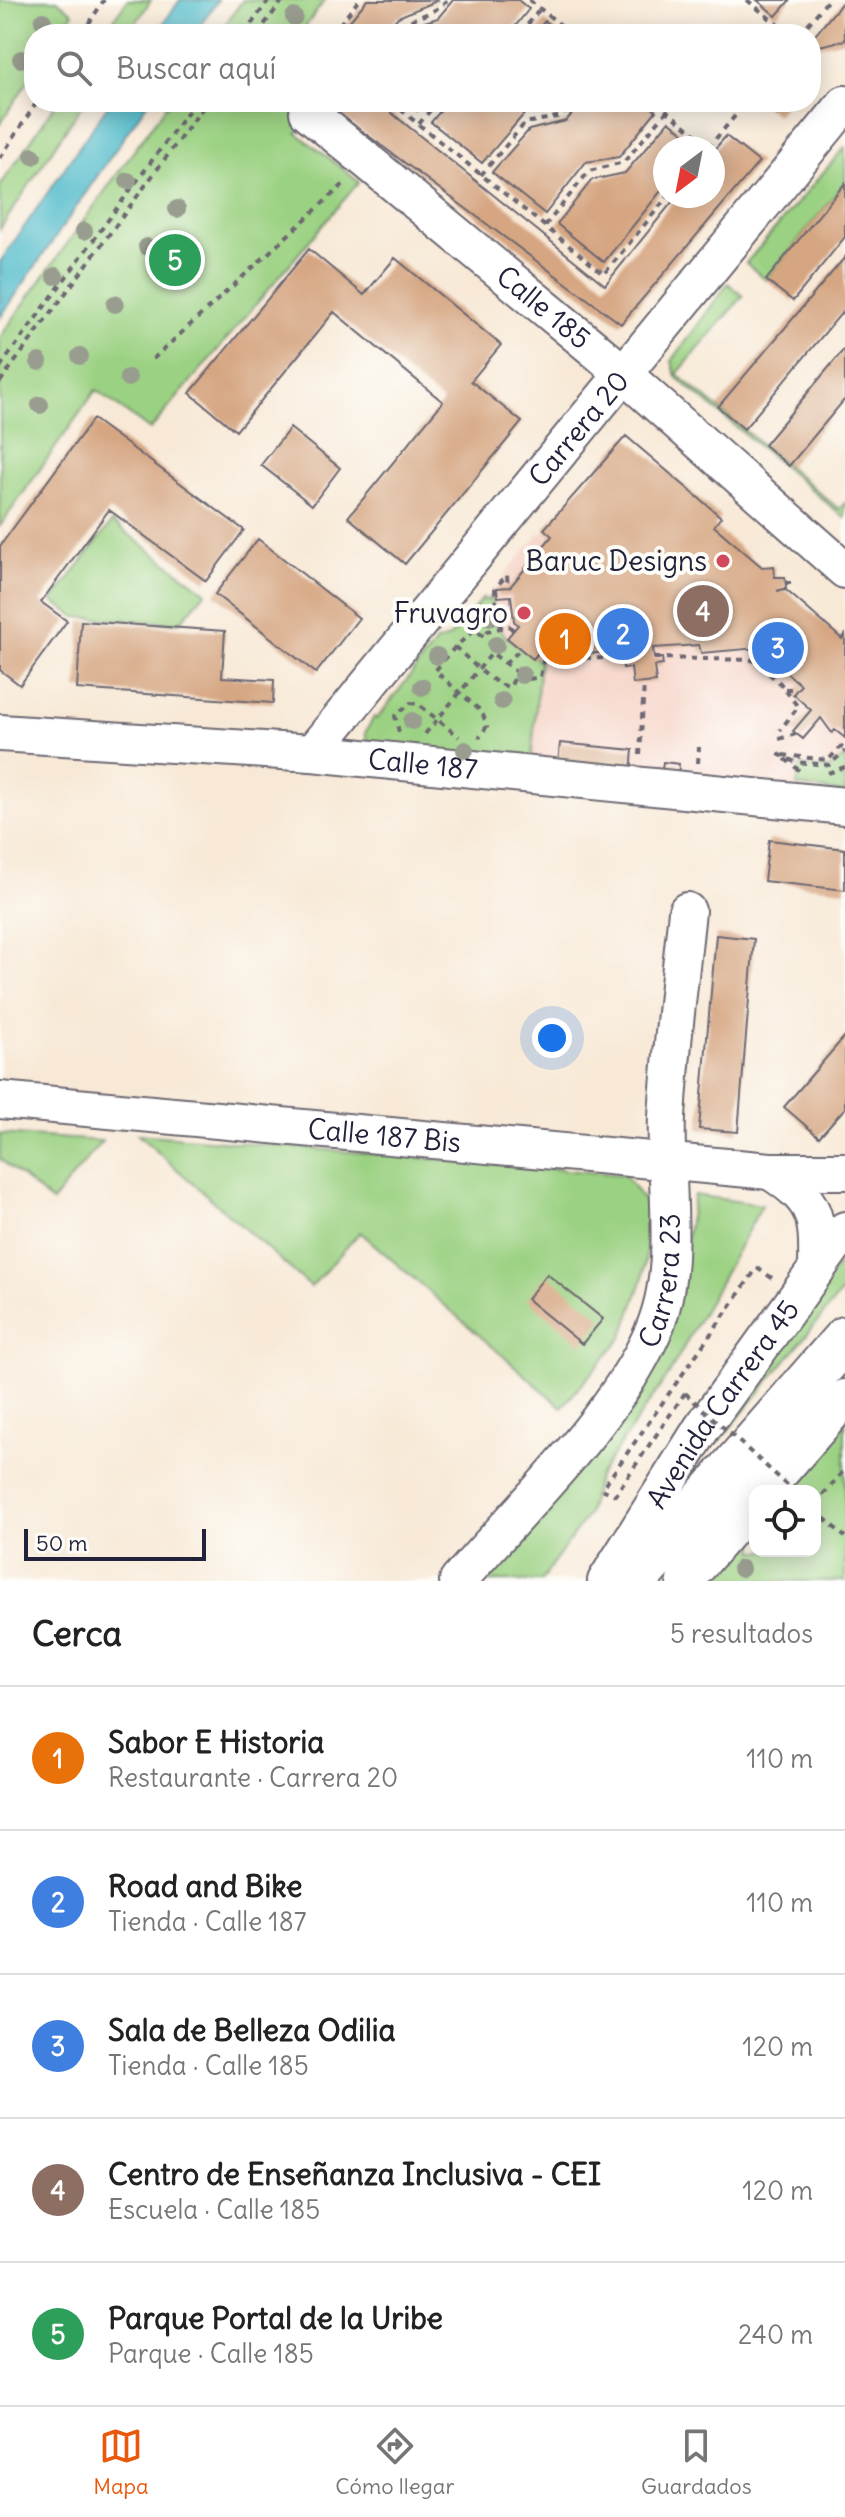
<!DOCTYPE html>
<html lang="es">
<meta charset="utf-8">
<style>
body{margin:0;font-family:Delius,sans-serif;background:#f6f6f6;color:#222}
.controls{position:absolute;right:24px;bottom:24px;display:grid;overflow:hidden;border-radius:16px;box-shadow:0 4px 20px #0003}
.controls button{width:72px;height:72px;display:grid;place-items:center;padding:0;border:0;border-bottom:2px solid #e0e0e0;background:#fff;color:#222;font:40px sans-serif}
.compass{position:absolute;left:653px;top:136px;width:72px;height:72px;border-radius:50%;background:#fff;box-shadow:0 4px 20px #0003;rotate:212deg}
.scale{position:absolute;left:24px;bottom:20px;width:182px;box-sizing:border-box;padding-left:8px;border:4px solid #22223b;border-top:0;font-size:22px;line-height:28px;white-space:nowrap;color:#22223b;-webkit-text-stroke:6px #fdfcf7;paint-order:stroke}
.you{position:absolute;left:552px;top:1038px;width:28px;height:28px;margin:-20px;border:6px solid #fff;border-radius:50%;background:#1a73e8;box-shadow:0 0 0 12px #1a73e833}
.badge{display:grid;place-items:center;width:52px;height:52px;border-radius:50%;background:#ea580c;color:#fff;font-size:26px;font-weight:700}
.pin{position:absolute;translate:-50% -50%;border:4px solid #fff;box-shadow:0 2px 8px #0006}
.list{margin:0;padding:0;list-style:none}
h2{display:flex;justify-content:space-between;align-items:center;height:104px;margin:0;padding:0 32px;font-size:34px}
h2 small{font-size:26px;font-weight:400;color:#767676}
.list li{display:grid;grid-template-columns:52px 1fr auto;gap:24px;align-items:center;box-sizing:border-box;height:144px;padding:0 32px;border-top:2px solid #e0e0e0}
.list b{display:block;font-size:30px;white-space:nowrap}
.list p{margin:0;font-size:26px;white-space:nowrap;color:#767676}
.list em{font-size:26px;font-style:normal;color:#767676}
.icon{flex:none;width:44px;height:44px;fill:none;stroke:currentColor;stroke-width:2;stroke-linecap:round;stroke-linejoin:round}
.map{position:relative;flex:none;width:845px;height:1581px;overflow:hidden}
.search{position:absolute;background:#fff;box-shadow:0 4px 20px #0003;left:24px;right:24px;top:24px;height:88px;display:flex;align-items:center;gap:20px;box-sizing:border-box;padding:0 28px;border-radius:32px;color:#767676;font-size:30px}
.sheet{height:824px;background:#fff}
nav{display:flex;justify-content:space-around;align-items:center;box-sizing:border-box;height:112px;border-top:2px solid #e0e0e0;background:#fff;font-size:22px;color:#767676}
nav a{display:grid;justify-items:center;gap:4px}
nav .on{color:#ea580c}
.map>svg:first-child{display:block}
</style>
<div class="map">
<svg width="845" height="1581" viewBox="0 0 845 1581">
<rect width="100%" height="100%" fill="#fdfcf7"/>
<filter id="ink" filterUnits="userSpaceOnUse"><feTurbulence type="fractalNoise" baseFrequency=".0125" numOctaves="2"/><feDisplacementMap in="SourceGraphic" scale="16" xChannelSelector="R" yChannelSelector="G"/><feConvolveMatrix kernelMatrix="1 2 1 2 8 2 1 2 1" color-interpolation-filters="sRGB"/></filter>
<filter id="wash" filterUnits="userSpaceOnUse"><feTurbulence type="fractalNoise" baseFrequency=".006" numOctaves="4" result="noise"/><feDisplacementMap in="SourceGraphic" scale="32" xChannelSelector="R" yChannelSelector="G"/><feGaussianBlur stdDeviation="1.8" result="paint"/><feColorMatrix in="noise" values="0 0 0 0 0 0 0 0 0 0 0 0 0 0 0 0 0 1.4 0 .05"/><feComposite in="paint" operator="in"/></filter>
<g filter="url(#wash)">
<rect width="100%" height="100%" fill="#f8e9d7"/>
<!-- built -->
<path fill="#f6d1c5" d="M626,436L721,517L714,526L762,567L774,566L775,577H785L786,588L777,591L841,638L845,635V793L701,779V768L679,769L678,779L661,777L662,768L647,764L633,762L631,772L366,739L367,727L436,642L449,638L483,598L487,600L508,570L540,533L547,532L544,529Z"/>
<!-- green -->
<path fill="#9bd182" stroke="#5e7a5e" stroke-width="2" d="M0,0H57L73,13L59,34H34V72L0,124Z
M127,0H151L129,34H104Z
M243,0H325L300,34H218Z
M57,102H84L0,229V186Z
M169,102H315L297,133L359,182L150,430L96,390L0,526V337Z
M845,147V183L766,280L746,263Z
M728,283L743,296L677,374L839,509L845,503V518L676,377L672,361Z
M112,522L206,592L179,623L76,617L52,601Z
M490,597L495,622L507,638L540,661L531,766L369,744L365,733L374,717L377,719L436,642L449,638L483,598L486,601Z
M845,757V793L797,786L800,766L829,769Z
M0,1134L102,1141L52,1202L0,1159Z
M137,1134L625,1175L651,1211L643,1278L622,1338L562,1407L360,1232L311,1287Z
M694,1195L762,1205L669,1374L598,1477L588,1514L541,1581H477L621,1415L667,1345Z
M845,1258V1288L718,1443L808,1301Z
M845,1415V1581H698L755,1516V1551H815V1491H777Z"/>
<!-- water -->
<path fill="#4fbbca" stroke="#386e82" stroke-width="2" d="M180,0H218L194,34H156Z
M110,102H148L0,318V262Z"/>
<g id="blocks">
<!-- building -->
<path fill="#d6a682" d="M367,0H439L398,17L383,34H339Z
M453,0H518L529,9L509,34H397L402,29L438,18Z
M757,0H790L776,16Z
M844,0L845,40L811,48V40Z
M545,21L560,34H534Z
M323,102H378L605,285L677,196H713V151L726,136L759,162L621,324Z
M406,102H425L417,111Z
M448,102H565L559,109L525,113L482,163L431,122Z
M582,102H645L656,111L619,157L586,162L545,214L492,172L529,130L566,121Z
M761,102H787L777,115Z
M669,121L698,145L665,148V186L604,262L557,224L592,180L625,173Z
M845,183V237L793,301L766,280Z
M309,249L364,295L395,258L501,345L471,381L522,422L405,564L348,517L443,402L334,312L236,431L190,393Z
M845,257V309L744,429L718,407Z
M845,348V399L789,466L764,445Z
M93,419L244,530L206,581L109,510L41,602L67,621L20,685L0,670V546Z
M290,428L340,468L312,505L261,465Z
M626,436L721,517L714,526L762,567L774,566L775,577H785L786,588L777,591L786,590L842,639L845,635V738L835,730L832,733L821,718L803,739L793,731L811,710L793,694L801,685L758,648L701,653L699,645L653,648L654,658H662L663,665L654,666L656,682L633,684L631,668H623L622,660H630V650L586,654L584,649L552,652L544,646L533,659L507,638L518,625L514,621L511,596L498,597L497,588L510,587L552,536L544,529Z
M258,539L359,618L316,673L215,594Z
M81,621L225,631L222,677L274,680L273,703L77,689Z
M560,743L633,750L631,772L558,764Z
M663,762L679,764L678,779L661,777Z
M769,840L845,849V890L764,881Z
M716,935L754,939L738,1132L699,1129Z
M845,1036V1108L819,1137L784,1107Z
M547,1274L603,1319L582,1344L527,1299Z"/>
</g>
</g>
<g filter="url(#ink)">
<use href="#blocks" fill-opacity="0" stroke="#6d6872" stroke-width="2"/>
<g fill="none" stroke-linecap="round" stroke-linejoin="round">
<!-- minor casing -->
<g stroke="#6d6872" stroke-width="40">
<g id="minor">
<path id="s1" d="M308,112L604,357L845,570"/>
<path id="s2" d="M0,733L312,753L845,806"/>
<path id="s3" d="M312,753L845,104"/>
<path id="s4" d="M0,1100L770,1171H845"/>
<path d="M770,1171C817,1201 818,1216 817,1269"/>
<path d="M764,1491L845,1398"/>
<path id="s5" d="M458,1581C519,1510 615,1418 652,1334C682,1268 664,1186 667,1117C671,1048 680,979 687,911"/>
<path id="s6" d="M606,1581L702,1428L845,1230"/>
<path d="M685,1581L755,1501"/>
</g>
</g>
<!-- highway casing -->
<g stroke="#6d6872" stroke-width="48">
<path id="highway" d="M634,1581L845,1339"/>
</g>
<!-- path -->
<path stroke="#6d6872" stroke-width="4" stroke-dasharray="6 6" stroke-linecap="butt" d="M529,0L572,34
M747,0L789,34
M82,34L104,0
M244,34L269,0
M257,34L283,0
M332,34L359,0
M391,34C406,16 432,18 447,0
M520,34L540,9
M800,34L828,0
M391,102L604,274L668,196
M656,102L710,146
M419,124L437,102
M708,148L745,104
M0,158L37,102
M481,175L525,123L562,116L573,102
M545,226L589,171L624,162L667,111
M153,359L346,182
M0,367L195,102
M0,382L207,102
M785,583H794
M502,628L497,621L495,588L507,575L508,587
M455,647L435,671L482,712L487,726L479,738
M539,652L544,657L630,659
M654,658L753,660L780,683L798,707L780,730
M505,664L521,649
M517,681L540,677L544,657
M785,689H797
M399,732L395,716L410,703L418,704L459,737
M425,734C448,707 470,680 492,653L517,673L510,687C491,684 469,659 455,647L475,630L485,637L488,631L509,626L513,630
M779,739L799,733
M778,754L795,762L829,765L845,751
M640,755L644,683
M783,755L828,760L845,743
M785,759L800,771
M698,763L699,747
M828,773L845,767
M685,1393L615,1495L602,1489L757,1268L772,1278
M815,1504L845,1469
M815,1510L845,1537"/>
<!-- minor -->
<use href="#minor" stroke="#fff" stroke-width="36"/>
<!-- highway -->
<use href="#highway" stroke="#fff" stroke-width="44"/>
<!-- path-bridge -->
<path stroke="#6d6872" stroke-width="4" stroke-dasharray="6 6" stroke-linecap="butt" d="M685,1393L794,1491"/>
</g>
<!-- trees -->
<g fill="#999d8f">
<circle cx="294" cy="17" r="9"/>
<circle cx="43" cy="21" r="9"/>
<circle cx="21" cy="59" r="9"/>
<circle cx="33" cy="156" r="9"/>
<circle cx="128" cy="181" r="9"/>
<circle cx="177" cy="209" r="9"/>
<circle cx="84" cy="231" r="9"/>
<circle cx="147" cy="247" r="9"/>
<circle cx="55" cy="276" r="9"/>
<circle cx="115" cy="304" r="9"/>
<circle cx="80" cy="356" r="9"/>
<circle cx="39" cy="362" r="9"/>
<circle cx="128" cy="378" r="9"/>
<circle cx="40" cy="405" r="9"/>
<circle cx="490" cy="617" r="9"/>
<circle cx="496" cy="645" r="9"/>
<circle cx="437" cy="656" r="9"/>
<circle cx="522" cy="675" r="9"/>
<circle cx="422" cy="687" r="9"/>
<circle cx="502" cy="701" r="9"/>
<circle cx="412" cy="721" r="9"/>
<circle cx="465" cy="750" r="9"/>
<circle cx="741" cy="1569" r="9"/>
</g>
</g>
<!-- markers -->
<g fill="#d1495b" stroke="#fdfcf7" stroke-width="3">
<circle cx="723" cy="561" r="8"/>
<circle cx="524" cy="613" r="8"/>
</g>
<g text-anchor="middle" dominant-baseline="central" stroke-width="8" stroke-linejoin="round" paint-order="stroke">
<!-- street labels -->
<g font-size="28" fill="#22223b" stroke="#fdfcf7">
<text stroke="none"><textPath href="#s1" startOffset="306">Calle 185</textPath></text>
<text stroke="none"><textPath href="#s3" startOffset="420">Carrera 20</textPath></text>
<text stroke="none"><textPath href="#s2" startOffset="424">Calle 187</textPath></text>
<text stroke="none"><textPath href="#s4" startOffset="386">Calle 187 Bis</textPath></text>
<text stroke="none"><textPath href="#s5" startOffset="370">Carrera 23</textPath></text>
<text stroke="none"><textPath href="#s6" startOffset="212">Avenida Carrera 45</textPath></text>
</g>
<!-- poi labels -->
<g font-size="28" fill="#22223b" stroke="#fdfcf7" text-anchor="end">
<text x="707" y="561">Baruc Designs</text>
<text x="508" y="613">Fruvagro</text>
</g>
</g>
</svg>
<div class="controls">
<button><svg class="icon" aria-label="locate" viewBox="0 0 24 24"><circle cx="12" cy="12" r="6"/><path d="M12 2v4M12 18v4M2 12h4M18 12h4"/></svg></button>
</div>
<svg class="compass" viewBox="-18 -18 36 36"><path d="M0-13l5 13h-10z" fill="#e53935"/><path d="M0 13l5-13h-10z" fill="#767676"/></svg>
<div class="scale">50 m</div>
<div class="you"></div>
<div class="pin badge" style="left:565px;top:639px;background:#e8710a">1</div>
<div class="pin badge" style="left:623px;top:634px;background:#3f7fe0">2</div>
<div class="pin badge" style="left:778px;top:648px;background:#3f7fe0">3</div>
<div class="pin badge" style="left:703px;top:611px;background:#8d6e63">4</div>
<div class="pin badge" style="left:175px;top:260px;background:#2e9e5b">5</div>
<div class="search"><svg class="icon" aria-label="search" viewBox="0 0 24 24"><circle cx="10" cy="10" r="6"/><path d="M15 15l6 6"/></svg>Buscar aquí</div>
</div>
<section class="sheet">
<h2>Cerca<small>5 resultados</small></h2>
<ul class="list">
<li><span class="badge" style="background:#e8710a">1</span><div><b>Sabor E Historia</b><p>Restaurante · Carrera 20</p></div><em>110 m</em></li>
<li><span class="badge" style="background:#3f7fe0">2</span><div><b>Road and Bike</b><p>Tienda · Calle 187</p></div><em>110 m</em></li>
<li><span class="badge" style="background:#3f7fe0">3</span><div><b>Sala de Belleza Odilia</b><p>Tienda · Calle 185</p></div><em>120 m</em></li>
<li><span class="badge" style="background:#8d6e63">4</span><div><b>Centro de Enseñanza Inclusiva - CEI</b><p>Escuela · Calle 185</p></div><em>120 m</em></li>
<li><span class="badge" style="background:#2e9e5b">5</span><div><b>Parque Portal de la Uribe</b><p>Parque · Calle 185</p></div><em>240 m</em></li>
</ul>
</section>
<nav>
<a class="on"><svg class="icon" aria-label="map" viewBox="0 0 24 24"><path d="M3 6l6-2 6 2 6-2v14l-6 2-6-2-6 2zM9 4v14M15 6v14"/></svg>Mapa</a>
<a><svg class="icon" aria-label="directions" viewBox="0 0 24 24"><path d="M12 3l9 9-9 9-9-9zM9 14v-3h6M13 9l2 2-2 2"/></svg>Cómo llegar</a>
<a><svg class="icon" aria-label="saved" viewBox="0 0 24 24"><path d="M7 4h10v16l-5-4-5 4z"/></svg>Guardados</a>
</nav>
